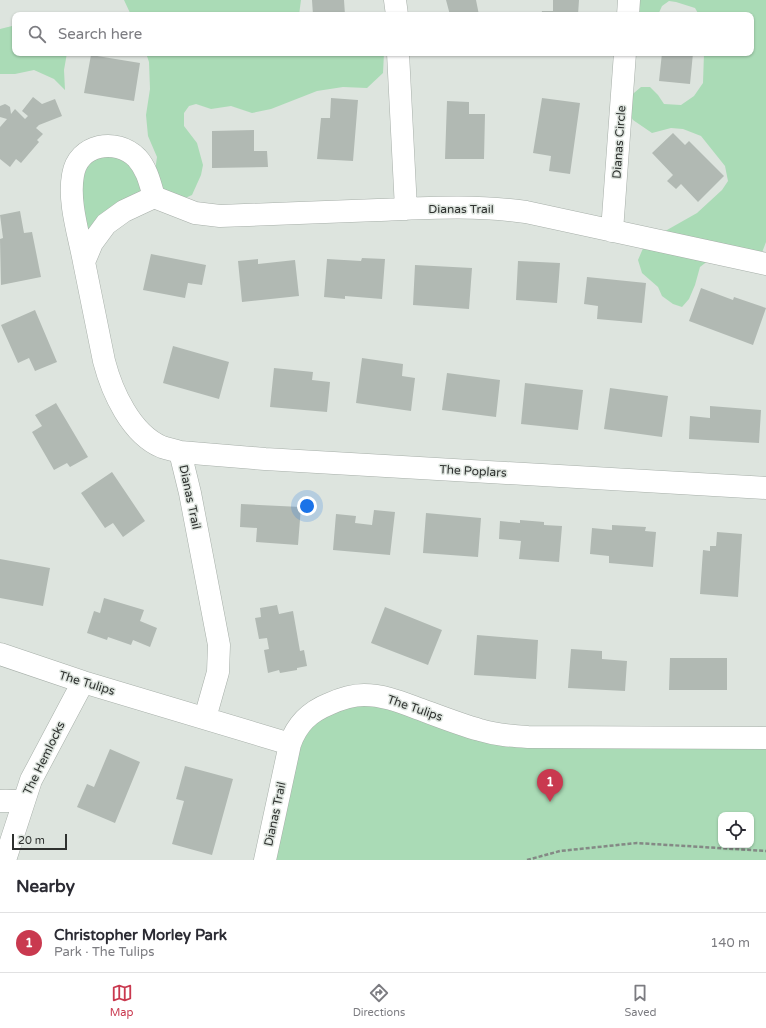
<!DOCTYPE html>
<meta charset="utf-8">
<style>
body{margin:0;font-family:"Varela Round",sans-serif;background:#f2f2f3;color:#2b2b33}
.controls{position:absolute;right:12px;bottom:12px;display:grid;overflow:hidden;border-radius:8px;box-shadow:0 1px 3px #0004}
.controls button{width:36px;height:36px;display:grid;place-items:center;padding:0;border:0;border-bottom:1px solid #e1e1e2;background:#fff;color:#2b2b33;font:20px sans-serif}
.scale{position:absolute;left:12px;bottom:10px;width:55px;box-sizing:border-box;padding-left:4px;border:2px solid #2e312f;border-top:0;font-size:11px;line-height:14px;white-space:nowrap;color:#2e312f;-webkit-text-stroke:3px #dde4de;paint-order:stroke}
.you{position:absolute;left:307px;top:506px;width:14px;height:14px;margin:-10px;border:3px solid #fff;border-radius:50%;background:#1a73e8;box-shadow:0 0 0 6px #1a73e833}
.badge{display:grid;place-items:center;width:26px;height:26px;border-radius:50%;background:#c9394f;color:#fff;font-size:13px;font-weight:700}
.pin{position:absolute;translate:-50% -33px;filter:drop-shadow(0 1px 2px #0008)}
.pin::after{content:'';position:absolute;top:21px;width:14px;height:12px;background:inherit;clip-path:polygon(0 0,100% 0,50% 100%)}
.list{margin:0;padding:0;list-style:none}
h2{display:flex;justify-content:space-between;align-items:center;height:52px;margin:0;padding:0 16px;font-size:17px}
h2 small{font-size:13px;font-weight:400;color:#7c7c81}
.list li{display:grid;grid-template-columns:26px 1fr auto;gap:12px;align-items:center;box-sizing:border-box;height:60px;padding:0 16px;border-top:1px solid #e1e1e2}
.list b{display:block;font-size:15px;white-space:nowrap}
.list p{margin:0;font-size:13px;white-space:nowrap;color:#7c7c81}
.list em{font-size:13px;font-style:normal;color:#7c7c81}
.icon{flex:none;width:22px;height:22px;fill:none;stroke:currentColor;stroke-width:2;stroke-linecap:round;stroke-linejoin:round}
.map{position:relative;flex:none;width:766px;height:860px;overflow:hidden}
.search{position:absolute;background:#fff;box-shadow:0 1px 3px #0004;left:12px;right:12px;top:12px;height:44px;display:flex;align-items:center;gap:10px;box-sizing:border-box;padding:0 14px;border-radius:8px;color:#7c7c81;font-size:15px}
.sheet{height:112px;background:#fff}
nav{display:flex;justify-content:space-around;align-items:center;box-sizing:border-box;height:56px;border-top:1px solid #e1e1e2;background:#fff;font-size:11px;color:#7c7c81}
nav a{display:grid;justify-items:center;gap:2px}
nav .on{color:#c9394f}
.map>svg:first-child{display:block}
</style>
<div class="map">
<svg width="766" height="860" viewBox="0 0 766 860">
<rect width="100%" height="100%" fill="#dde4de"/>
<!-- green -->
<path fill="#aadbb6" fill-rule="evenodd" d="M124,0H301L299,15H131Z
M623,0H766V242L761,255L709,260L700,267L695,285L689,299L682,307L673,304L662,296L658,287L642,273L638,260L644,246L667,230L697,213L722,190L728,181L725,166L701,136L683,129L671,128L652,133L633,120L626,109L628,98L641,87H650L658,95L664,104L681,105L694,96L703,83L704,53H751V15H699L695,8L676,2L669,1L662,6L658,15H622Z
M12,26H15V53H67L64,70L65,90L54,79L34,70L15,74H0V29Z
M146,53H384L383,73L367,88L343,87L317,91L271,109L252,113L231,106L211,109L196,104L189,106L184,113V126L197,143L203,165L201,175L192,195L181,200H175L159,186L155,171L157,157L148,136L146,115L150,89L149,62Z
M115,146L154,197L92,243L73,175Z
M344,698L479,730L766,738V860H265L290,744ZM721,815H751V845H721Z"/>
<!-- building -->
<path fill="#b1b9b3" d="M312,0H344L345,15H313Z
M446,0H476L479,15H450Z
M553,0H579L578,15H541L542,11H553Z
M662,53H693L690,84L659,81Z
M91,55L140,63L134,101L84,93Z
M33,97L42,104L55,99L62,116L39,125L36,128L43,134L37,140L39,142L21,163L16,159L10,167L0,159V127L7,119L0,117V106L5,104L7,105L10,107L11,114L15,109L25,119L28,116L22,111Z
M331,98L358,100L353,161L317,159L321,118H330Z
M542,98L580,103L570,174L549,171L551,156L533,153Z
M447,101L469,102V114H485L484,159H445Z
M254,130V151H267L268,167L212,168V131Z
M673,133L685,145L689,141L724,176L698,202L681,184L676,189L667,181L673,175L652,153Z
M20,211L24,233L32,232L41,277L1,285L0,239L3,238L0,215Z
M151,254L206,265L202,285L188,283L185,298L143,290Z
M362,258L385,259L382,299L345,296V299L324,297L327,259L361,261Z
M258,259V264L295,260L299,296L242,302L238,261Z
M518,261L560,263L557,303L516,300Z
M415,265L472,268L469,309L413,305Z
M587,277L646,283L642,323L597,319L598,306L584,304Z
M701,288L733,300L734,297L766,308L753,345L689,321Z
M35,310L57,362L35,371L29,358L18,363L1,325Z
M173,346L229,362L219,399L163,383Z
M362,358L403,364L402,376L415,378L411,411L356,403Z
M274,368L313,372L312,380L330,382L327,412L270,407Z
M447,373L500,380L496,417L442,410Z
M525,383L583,390L578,430L521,424Z
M610,388L668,396L662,437L604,429Z
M56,403L88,457L70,467L67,463L54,470L32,432L42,426L35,415Z
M710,406L761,410L759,443L689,439L690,416L710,418Z
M112,472L145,521L123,537L113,523L105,528L81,493Z
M241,504L301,507L298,545L256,542L257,528L240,527Z
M374,510L395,512L390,555L333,550L336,514L356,516L355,523L372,525Z
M426,513L481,518L478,557L423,553Z
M520,520L544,522V525L562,526L559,562L519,559L521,541L499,539L500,521L520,523Z
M612,525L646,527L645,531L656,532L653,567L609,563V556L590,554L592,528L612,530Z
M717,532L742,534L738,597L700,594L703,550L710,551V546H716Z
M0,559L50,568L43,606L0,598Z
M104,598L144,610L140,621L157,628L150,647L133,640L131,645L108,637L107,640L87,633L94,611L100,613Z
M277,605L279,614L293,611L300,651L304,650L307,666L297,668V670L280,673L279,670L268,673L264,650L269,649L267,638L259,639L255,618L261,617L260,608Z
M385,607L442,630L428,665L371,643Z
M477,635L538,640L536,679L474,675Z
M571,649L602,651V659L627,661L625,691L568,688Z
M670,658H727V690H669Z
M110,749L140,762L115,823L77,807L87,784L94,787Z
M185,766L233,779L212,855L172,844L184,801L176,799Z"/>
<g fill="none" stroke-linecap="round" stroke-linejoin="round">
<!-- minor casing -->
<g stroke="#a7afa9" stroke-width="23">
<path id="minor" d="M395,0L397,15
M628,15L629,0
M398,53L406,209
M612,231L625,53
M84,262C79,235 68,202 73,175C78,144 116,137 137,158C147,169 150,183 154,197
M766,264L526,212C477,205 427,208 378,210C325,212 273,214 220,216L195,213L154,197L124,211L106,224L92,243L84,262L104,361C112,392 131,434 162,447C168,449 174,450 180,452L265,459L766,488
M180,452L190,493L219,645L218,672L205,718
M0,654L83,682L290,744
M0,801L24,800
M5,860L31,780L83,682
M265,860L290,744C297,724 309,712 329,704C340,699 352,695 364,695C382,695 398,701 414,707C436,715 458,724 480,730C496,735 512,736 528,737L766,738"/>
</g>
<!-- path -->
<path stroke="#848985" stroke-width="2.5" stroke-dasharray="4 2" stroke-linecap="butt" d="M527,860L560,851L637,843L766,851"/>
<!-- minor -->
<use href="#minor" stroke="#fff" stroke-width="22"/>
</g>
<g text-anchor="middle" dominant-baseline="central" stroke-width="3" stroke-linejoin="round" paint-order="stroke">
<!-- street labels -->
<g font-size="12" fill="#2e312f" stroke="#dde4de">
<text transform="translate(619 142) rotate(-86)">Dianas Circle</text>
<text x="461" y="209">Dianas Trail</text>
<text transform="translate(473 471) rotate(3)">The Poplars</text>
<text transform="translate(190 497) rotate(78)">Dianas Trail</text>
<text transform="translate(87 683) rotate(17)">The Tulips</text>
<text transform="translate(415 708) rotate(19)">The Tulips</text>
<text transform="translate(44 758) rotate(-64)">The Hemlocks</text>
<text transform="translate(275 814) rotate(-78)">Dianas Trail</text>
</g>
</g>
</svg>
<div class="controls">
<button><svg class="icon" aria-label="locate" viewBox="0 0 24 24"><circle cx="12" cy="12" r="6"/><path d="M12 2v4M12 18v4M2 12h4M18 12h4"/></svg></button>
</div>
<div class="scale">20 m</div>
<div class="you"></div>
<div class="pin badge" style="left:550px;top:802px">1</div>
<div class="search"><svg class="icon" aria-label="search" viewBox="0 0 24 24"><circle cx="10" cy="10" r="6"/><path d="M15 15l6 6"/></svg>Search here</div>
</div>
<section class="sheet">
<h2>Nearby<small></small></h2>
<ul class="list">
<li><span class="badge">1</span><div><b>Christopher Morley Park</b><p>Park · The Tulips</p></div><em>140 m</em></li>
</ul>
</section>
<nav>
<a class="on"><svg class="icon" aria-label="map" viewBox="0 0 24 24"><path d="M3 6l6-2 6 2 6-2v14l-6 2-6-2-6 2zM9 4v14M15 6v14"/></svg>Map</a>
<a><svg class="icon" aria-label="directions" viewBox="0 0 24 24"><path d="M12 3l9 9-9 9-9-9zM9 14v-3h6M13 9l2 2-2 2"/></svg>Directions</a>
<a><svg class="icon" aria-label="saved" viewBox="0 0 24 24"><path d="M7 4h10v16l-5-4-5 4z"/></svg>Saved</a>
</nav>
